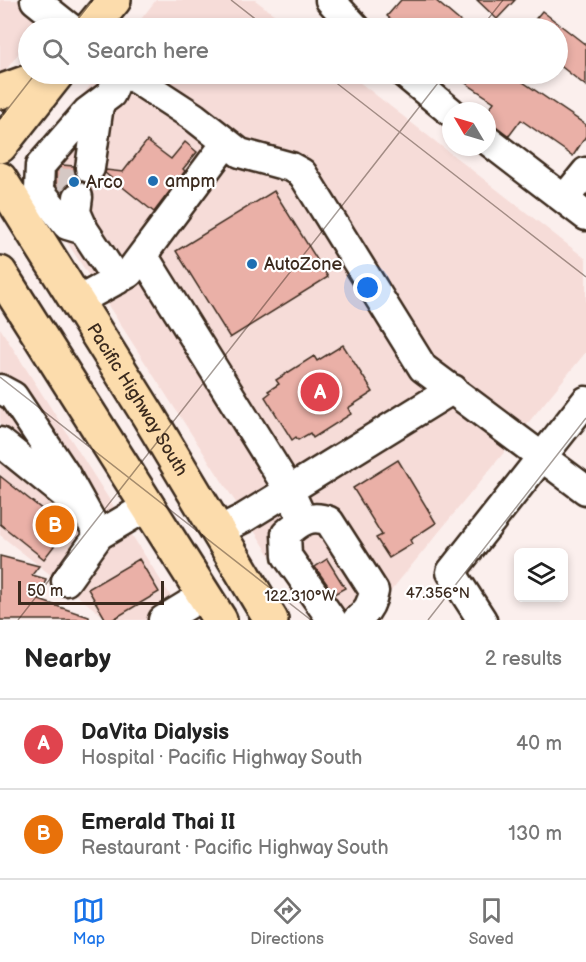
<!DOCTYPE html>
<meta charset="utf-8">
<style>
body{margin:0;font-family:"Balsamiq Sans",sans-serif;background:#f2f2f2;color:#222}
.controls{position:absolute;right:18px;bottom:18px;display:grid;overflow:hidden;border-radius:9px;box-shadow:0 3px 9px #0003}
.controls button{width:54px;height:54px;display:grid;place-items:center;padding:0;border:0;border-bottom:2px solid #e0e0e0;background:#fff;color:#222;font:30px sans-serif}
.compass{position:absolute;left:442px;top:102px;width:54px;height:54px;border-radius:50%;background:#fff;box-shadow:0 3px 9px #0003;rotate:308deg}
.scale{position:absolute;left:18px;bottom:15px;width:146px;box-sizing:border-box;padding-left:6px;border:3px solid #3b2a1e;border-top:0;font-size:16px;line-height:21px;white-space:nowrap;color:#3b2a1e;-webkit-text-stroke:4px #fff;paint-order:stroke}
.you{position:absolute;left:368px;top:288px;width:21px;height:21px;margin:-15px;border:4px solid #fff;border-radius:50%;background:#1a73e8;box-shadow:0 0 0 9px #1a73e833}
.badge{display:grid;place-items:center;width:39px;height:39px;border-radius:50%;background:#1a73e8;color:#fff;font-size:20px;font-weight:700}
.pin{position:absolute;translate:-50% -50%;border:3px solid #fff;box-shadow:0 2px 6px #0006}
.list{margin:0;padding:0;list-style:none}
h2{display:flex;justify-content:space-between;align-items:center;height:78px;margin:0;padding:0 24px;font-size:26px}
h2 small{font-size:20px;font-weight:400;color:#767676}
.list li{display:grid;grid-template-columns:39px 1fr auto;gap:18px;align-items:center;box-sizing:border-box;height:90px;padding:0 24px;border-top:2px solid #e0e0e0}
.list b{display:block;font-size:22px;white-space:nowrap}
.list p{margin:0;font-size:20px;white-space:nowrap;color:#767676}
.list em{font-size:20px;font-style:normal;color:#767676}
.icon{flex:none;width:33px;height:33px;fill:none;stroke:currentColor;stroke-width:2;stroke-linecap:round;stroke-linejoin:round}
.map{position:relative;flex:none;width:586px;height:620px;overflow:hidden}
.search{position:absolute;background:#fff;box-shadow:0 3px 9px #0003;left:18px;right:18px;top:18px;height:66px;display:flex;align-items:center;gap:15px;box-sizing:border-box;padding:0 21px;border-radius:33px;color:#767676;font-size:22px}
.sheet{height:258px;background:#fff}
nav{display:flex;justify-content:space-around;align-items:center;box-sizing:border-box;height:84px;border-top:2px solid #e0e0e0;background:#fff;font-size:16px;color:#767676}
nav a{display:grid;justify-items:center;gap:3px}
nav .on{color:#1a73e8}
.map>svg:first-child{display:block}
</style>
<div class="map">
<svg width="586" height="620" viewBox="0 0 586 620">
<rect width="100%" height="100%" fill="#fbefed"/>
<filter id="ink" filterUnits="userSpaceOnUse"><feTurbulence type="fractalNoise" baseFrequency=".0167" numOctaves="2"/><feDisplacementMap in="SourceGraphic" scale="12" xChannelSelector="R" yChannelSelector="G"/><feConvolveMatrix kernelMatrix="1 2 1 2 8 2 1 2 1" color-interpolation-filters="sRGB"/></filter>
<g filter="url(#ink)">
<!-- built -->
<path fill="#f6dcd8" d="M0,0H60L38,28H28V41L6,70L0,74Z
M156,0H255L292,28H134Z
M99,74H349L586,259V352L367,620H312L32,188L39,151Z
M0,328L186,620H108L0,535Z"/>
<!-- building -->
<path fill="#eab0a7" stroke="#3b2a1e" stroke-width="1.5" d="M401,0H435L468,28H402L387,16Z
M477,0H515L497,19Z
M542,11L586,45V86L558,64V28H528Z
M452,74H511L586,125V136L573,156L521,120L509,136L497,127L487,124V112L494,102Z
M147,141L171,159L185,142L197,152L183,169L185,171L154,212L105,173L106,170L123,172Z
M62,165L74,166L75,175L80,181L71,182L65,187L62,193L56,185V172Z
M274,191L328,277L230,338L176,251Z
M343,345L373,392L348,408L351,414L313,438L310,433L298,440L296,437L292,440L265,397L270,393L268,391L279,384L276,380L314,356L317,361Z
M398,460L436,523L410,540L412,544L389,558L376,538L382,535L353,488Z
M0,476L67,529L44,559L0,524Z
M0,556L39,566L32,575L46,579L39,600L89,617V620H0Z
M139,559L159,592L112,620H106L88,589Z
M327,559L345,588L334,594L315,567Z"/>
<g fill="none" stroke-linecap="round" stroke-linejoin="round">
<!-- minor-tunnel -->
<path stroke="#d5c8c4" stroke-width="28" stroke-dasharray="28 14" stroke-linecap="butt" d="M71,197L73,166"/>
<!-- minor casing -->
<g stroke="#3b2a1e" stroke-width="33">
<path id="minor" d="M35,0L70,28
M330,0L356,28
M115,74L116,82L111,94L87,112L40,166L39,190L67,225L84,230L117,280
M128,74L194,117L240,153L291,167L302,173L423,368L586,490
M405,74L451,112
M487,140L586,216
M90,168L99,105
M78,197L76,212L84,230
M564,199L586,172
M143,255L289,490L303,520
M78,301L129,273L226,143
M0,389L13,396L65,474L99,535
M0,442L73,501
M218,531L244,518L453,389
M66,581L99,535L148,506
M163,620L204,595
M332,620L287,556L286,534C300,521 311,514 329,521L374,591C372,604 367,612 357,620
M482,620L451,572L586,401"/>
</g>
<!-- major casing -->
<g stroke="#3b2a1e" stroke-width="38">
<g id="major">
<path d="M91,28L114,0"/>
<path d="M0,92L50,74"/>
<path d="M0,146L57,74"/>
<path id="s1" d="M0,179L148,415L271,620"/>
<path d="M0,273L220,620"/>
</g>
</g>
<!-- minor -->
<use href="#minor" stroke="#fff" stroke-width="28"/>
<!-- major -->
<use href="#major" stroke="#fcdcac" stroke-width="33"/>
</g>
</g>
<!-- ticks -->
<path fill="none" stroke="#3b2a1e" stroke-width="1.5" stroke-opacity="0.45" d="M231,0L267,28M71,28L93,0M481,28L503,0M325,74L586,277M0,119L35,74M0,377L311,620M18,620L445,74M428,620L586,418"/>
<!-- markers -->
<g fill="#1f6fb2" stroke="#fff" stroke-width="2">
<circle cx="153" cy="181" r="6"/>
<circle cx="74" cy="182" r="6"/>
<circle cx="252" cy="264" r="6"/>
</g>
<g text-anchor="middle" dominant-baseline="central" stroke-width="4.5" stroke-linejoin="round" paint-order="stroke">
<!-- poi labels -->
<g font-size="18" fill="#3b2a1e" stroke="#fff" text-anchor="start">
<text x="165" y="181">ampm</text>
<text x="86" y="182">Arco</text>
<text x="264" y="264">AutoZone</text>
</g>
<!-- street labels -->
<g font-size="18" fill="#3b2a1e" stroke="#fff">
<text stroke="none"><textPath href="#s1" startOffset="260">Pacific Highway South</textPath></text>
</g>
</g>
<g font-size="15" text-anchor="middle" fill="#3b2a1e" stroke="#fff" stroke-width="4.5" stroke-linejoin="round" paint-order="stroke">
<text x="438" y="598">47.356°N</text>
<text x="300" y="601">122.310°W</text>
</g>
</svg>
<div class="controls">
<button><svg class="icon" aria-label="layers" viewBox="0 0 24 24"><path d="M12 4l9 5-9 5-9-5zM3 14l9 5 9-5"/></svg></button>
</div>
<svg class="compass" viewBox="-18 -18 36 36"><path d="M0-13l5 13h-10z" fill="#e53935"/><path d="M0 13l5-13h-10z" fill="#767676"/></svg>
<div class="scale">50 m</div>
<div class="you"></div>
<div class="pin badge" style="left:320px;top:392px;background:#e0444e">A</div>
<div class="pin badge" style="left:55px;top:525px;background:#e8710a">B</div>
<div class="search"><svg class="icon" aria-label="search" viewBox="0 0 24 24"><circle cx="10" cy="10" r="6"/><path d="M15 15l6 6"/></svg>Search here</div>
</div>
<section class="sheet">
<h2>Nearby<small>2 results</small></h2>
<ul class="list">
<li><span class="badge" style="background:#e0444e">A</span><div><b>DaVita Dialysis</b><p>Hospital · Pacific Highway South</p></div><em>40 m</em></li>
<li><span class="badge" style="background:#e8710a">B</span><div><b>Emerald Thai II</b><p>Restaurant · Pacific Highway South</p></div><em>130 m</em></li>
</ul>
</section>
<nav>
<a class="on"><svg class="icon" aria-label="map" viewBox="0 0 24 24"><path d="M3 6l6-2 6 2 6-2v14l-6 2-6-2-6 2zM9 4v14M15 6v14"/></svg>Map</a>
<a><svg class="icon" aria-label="directions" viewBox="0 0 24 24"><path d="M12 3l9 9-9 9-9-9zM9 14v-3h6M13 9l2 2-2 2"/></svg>Directions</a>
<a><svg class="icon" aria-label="saved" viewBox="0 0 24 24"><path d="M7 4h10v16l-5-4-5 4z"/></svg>Saved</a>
</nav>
